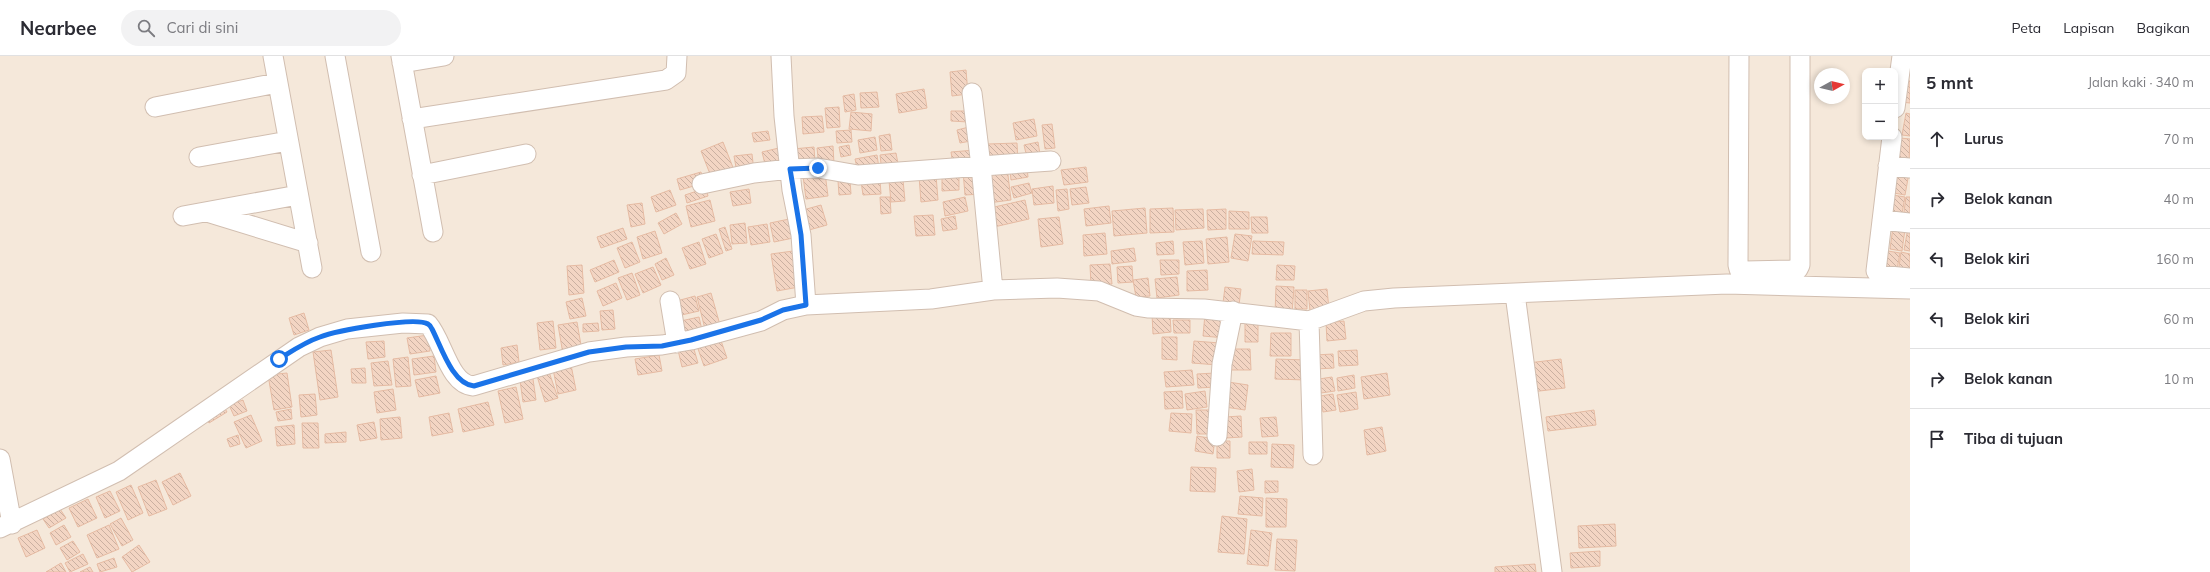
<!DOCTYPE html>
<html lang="id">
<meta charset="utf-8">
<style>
body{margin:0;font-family:Mulish,sans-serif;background:#f2f2f3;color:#2b2b33}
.controls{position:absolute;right:12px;top:12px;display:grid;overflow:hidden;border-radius:8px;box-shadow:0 2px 6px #0003}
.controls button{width:36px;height:36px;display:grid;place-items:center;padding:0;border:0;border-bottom:1px solid #e1e1e2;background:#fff;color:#2b2b33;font:20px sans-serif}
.compass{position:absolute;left:1814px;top:12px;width:36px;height:36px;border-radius:50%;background:#fff;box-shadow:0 2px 6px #0003;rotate:82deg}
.stop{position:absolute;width:12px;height:12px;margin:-9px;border:3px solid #1a73e8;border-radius:50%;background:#fff}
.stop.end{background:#1a73e8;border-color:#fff;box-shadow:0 1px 4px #0008}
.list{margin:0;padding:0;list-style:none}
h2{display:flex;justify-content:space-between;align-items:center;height:52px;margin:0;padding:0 16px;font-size:17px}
h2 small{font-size:13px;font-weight:400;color:#7c7c81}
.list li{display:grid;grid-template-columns:26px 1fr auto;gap:12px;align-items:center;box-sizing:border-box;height:60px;padding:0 16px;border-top:1px solid #e1e1e2}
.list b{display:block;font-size:15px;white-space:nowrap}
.list em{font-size:13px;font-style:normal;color:#7c7c81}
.icon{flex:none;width:22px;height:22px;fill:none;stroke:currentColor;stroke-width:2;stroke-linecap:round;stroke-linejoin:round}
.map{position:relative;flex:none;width:1910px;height:516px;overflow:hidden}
header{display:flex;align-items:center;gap:24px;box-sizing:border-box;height:56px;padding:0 20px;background:#fff;border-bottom:1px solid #e1e1e2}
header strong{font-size:19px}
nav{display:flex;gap:22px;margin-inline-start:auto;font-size:14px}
.search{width:280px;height:36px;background:#f2f2f3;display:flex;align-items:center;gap:10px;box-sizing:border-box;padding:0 14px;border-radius:22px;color:#7c7c81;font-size:15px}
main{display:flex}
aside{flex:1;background:#fff}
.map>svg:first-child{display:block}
</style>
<header>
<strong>Nearbee</strong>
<div class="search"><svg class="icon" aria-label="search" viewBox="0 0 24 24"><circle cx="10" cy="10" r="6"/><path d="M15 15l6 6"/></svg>Cari di sini</div>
<nav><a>Peta</a><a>Lapisan</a><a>Bagikan</a></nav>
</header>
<main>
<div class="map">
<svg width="1910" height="516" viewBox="0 0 1910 516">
<defs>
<pattern id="building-back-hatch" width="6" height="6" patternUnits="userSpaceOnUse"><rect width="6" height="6" fill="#f3d5c3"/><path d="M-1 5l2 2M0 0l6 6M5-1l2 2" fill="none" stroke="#cab0a1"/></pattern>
</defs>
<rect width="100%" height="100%" fill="#fdf6ec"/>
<!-- residential -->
<path fill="#f5e8da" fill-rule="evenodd" d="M0,0H1910V516H0ZM1865,15H1895V81H1865ZM1820,18H1844V42H1820Z"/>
<!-- building -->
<path fill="url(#building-back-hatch)" stroke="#e6bba3" d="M966,14L968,38L952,40L950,16Z
M1905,24L1910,25V47L1901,46Z
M924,33L927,52L899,57L896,38Z
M877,36L879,51L861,52L860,37Z
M854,38L856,54L845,56L843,40Z
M839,51L840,71L827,72L825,52Z
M951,55H969L968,66L951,65Z
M851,56L872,58L871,75L849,73Z
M1906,57L1910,58V80L1902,79Z
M822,60L824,76L803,78L802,61Z
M1034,63L1037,80L1016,84L1013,67Z
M1052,68L1055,92L1045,93L1042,69Z
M973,70L976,84L960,87L957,74Z
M851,74L852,86L837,87L836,75Z
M768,75L770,84L754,86L752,77Z
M890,78L892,94L881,95L879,80Z
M875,81L877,94L860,97L858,84Z
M1900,82L1910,83L1909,106L1897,104Z
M723,86L734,114L712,123L701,95Z
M1038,86L1041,104L1028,106L1024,89Z
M1017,87L1018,107L989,108L988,88Z
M849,89L851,99L841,101L839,91Z
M833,90L834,108L819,110L817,92Z
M783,91L787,108L766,112L762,96Z
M814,91L815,107L794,108L793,93Z
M975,94L976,106L953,109L951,96Z
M896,97L899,113L882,116L880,99Z
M752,98L754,115L737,117L734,100Z
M877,99L879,112L858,116L855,103Z
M1007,111L1011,144L988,147L984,114Z
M1086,111L1088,126L1064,129L1061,114Z
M1027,112L1028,121L1011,124L1010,115Z
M979,113L981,138L965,139L963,115Z
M1897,115L1909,117L1905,139L1894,137Z
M701,116L704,127L680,134L677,123Z
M825,117L828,140L806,143L803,120Z
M936,119L938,144L921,146L919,120Z
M942,120H959V134L942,135Z
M880,124L881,138L863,139L861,125Z
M903,124L905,145L891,146L889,125Z
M838,125H850L851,138L839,139Z
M1029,127L1032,137L1014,142L1011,131Z
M1053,130L1054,147L1034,149L1032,133Z
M1086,131L1089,147L1072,149L1070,133Z
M706,132L708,140L687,147L685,139Z
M749,133L751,147L733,150L730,136Z
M1067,133L1069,153L1058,155L1056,134Z
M670,134L676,149L656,156L651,141Z
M1893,139L1905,141L1901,163L1890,161Z
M880,141H890L891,157L881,158Z
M965,141L968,155L945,160L943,146Z
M1906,141H1910V164L1903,163Z
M710,144L715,165L691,171L686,150Z
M1025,144L1029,163L994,171L990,152Z
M642,147L645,168L631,171L627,149Z
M821,149L827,169L809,174L803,154Z
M1109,150L1111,167L1086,170L1084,153Z
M1145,152L1147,177L1114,180L1112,155Z
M1173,152L1174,176L1150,177V153Z
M1203,153L1204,172L1176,174L1175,154Z
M1226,153V173L1208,174L1207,154Z
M1229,155L1249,156V173H1229Z
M676,157L682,168L664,178L658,167Z
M933,159L935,179L916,180L914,160Z
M955,160L957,173L943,175L941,163Z
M1059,161L1063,188L1041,191L1038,163Z
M1251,161H1267L1268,177H1252Z
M794,162L798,181L774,186L770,167Z
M745,167L747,187L732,188L730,169Z
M767,168L770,186L751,189L748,171Z
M725,171L732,193L726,195L719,173Z
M1893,171L1905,173L1902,195L1890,193Z
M623,172L627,183L601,192L597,181Z
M1908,172L1910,173V195L1904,194Z
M655,175L662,197L643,203L637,181Z
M1105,177L1107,198L1084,200L1083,179Z
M716,178L723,197L709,202L702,183Z
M1235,178L1252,180L1248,205L1231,202Z
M1227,181L1229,206L1208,208L1206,183Z
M1173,185L1174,198L1157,199L1156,187Z
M1202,185L1204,207L1185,209L1183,186Z
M1253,185L1284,186L1283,199L1252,198Z
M632,186L640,206L625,212L617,192Z
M699,186L706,208L690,213L682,192Z
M1134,192L1136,205L1112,208L1111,195Z
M793,195L799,231L777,235L771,198Z
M1888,195L1900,197L1896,219L1885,217Z
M1901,196L1910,198V218H1898Z
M666,202L674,219L662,224L655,208Z
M614,204L619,216L595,226L590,214Z
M1160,204H1179V218L1161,219Z
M1110,208L1112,228L1091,229L1090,209Z
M582,209L584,237L569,239L567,210Z
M1277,209L1295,210L1294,224H1276Z
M1132,210L1133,226L1118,227L1117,211Z
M653,211L661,229L643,237L635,218Z
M1207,214L1208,234L1187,235V215Z
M632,217L640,239L627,244L618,222Z
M1177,221L1179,239L1157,242L1155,223Z
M1148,222L1150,240L1136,241L1133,224Z
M616,227L622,242L603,250L597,235Z
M1276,230L1294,231L1292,258H1275Z
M1225,231L1241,233L1239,249L1223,247Z
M1327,233L1329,253L1310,255L1308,235Z
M1295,234H1307V253H1295Z
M711,237L720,269L705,273L697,241Z
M695,240L699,255L677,260L673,246Z
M582,242L586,260L570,263L566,246Z
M613,254L615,273L602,274L600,255Z
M304,257L309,274L294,279L289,262Z
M1170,257L1171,276L1153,278L1152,258Z
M1205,258L1227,260L1225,282L1203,280Z
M699,261L702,274L679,279L676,266Z
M1173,264H1190V277H1174Z
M553,265L556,292L540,294L537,267Z
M1344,265L1346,283L1327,285L1326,267Z
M577,266L582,295L563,298L558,269Z
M598,267L599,275L583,276V268Z
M1245,267H1258V286H1245Z
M1271,277H1291V300H1270Z
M428,279L430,295L410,298L407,282Z
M719,279L727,302L704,310L696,287Z
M1162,281H1177V304L1162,303Z
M384,285L385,301L368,303L366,286Z
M1194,285L1220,287L1218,309L1192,307Z
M517,289L519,306L503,309L501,292Z
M693,290L698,307L682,311L678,294Z
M1230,293H1250L1251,314H1230Z
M331,294L338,341L320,344L313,296Z
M1357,294L1358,309L1339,310L1338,295Z
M1333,298L1334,312L1316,313L1315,299Z
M659,299L662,315L638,319L635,303Z
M434,300L436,316L414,319L412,303Z
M408,301L411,330L396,331L393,303Z
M1276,303L1307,304L1306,324L1275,323Z
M1561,303L1565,332L1531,336L1528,307Z
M388,305L392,329L374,330L371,307Z
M571,309L576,334L558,338L553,313Z
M365,312L366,327H352L351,313Z
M1192,314L1194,329L1166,331L1164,316Z
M532,316L536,344L523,346L519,317Z
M549,316L558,342L545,346L537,320Z
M287,317L292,351L274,354L268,319Z
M1215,317L1216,331L1198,332L1197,318Z
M1387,317L1390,339L1364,343L1361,321Z
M1354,319L1355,332L1338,335L1337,322Z
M436,320L440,337L419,341L415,324Z
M1332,321L1335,335L1321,337L1319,323Z
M1228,326L1248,329L1245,354L1225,351Z
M516,331L523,363L505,367L498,335Z
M393,333L396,354L377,357L374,336Z
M1182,335L1183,352L1165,353L1164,336Z
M1205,335L1207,351L1187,354L1185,338Z
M1356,336L1358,353L1340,356L1337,339Z
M315,338L317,359L301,361L299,339Z
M1333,338L1336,354L1323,356L1320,340Z
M243,344L247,355L234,360L229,349Z
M488,346L494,369L463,376L458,353Z
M223,349L227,356L209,367L205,360Z
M291,353L292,363L278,365L276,356Z
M1196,354H1214V378H1197Z
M1594,354L1596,369L1548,375L1546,361Z
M449,357L453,376L432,380L429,361Z
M1171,357L1192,358L1191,377L1169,375Z
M251,359L262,385L246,392L234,366Z
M1241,360L1242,381L1226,382L1225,361Z
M400,361L402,382L381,384L380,363Z
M1276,361L1278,380L1262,381L1260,362Z
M374,366L377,382L360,385L357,369Z
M302,367H318L319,392H303Z
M294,369L295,388L277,390L275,371Z
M1382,371L1386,395L1367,399L1364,374Z
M346,376V386L325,387V378Z
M238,379L240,388L230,391L227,383Z
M1197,380L1215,383L1213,398L1195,395Z
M1217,385H1230V402H1217Z
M1249,386H1267V398H1249Z
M1272,388L1294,389L1293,412L1271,411Z
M1191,411L1216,412L1215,436L1190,435Z
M1252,413L1254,434L1239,436L1237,415Z
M180,417L191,440L173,449L162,426Z
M156,424L167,453L149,460L138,431Z
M1265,425H1278V436L1265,437Z
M131,429L143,457L128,464L116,436Z
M110,435L120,455L105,462L96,441Z
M1240,440L1263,442L1262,460L1238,458Z
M1266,442L1287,443L1286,471H1266Z
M88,443L97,462L78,471L69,452Z
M60,453L66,462L49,472L43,463Z
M1222,460L1247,463L1244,498L1218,496Z
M121,462L133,484L122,490L110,468Z
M1615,468L1616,490L1579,492L1578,470Z
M64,469L71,481L56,489L50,477Z
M109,469L119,493L97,502L87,479Z
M37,474L45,492L26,501L18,482Z
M1251,474L1272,477L1268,510L1247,508Z
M1277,483L1297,484L1295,515L1275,514Z
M73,485L80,496L67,504L60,492Z
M139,489L150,506L132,516L122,501Z
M1600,495V510L1571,512L1570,497Z
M83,498L88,508L70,516L65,507Z
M114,502L117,511L100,516L97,508Z
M61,507L66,516H46Z
M1535,508L1536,516H1495V511Z
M90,511L93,516H80Z"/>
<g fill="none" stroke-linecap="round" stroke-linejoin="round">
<!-- minor casing -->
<g stroke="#d1beb0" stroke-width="21">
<path id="minor" d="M273,0L312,212
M335,0L371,196
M401,0L433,176
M781,0L784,60L792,134L801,179L806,249
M1739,0L1738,209L1739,213L1745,215L1791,214L1798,213L1800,209V0
M402,7L444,0
M972,37L981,110L993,234
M155,51L277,27
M1895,52L1902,0
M412,63L666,24L676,17L677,0
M1892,81L1876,215L1879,219L1910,222
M199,101L288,85
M1888,110L1910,112
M422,119L526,98
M702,128L754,117L790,113L818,112L858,119L1051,105
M210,157L308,187
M183,160L298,139
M1882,164L1910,167
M1515,238L1552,516
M670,245L677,287
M1309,265L1313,399
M1217,380L1222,308L1233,255
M0,403L12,468
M0,472L119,415L299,291L320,281L347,273L403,267L428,268C443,285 449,328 473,330L589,296L626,291L662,289L691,284L761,265L783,254L806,249L931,243L993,234L1057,232L1099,235L1136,250L1149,252L1204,253L1309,265L1364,245L1394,242L1727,228L1910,233"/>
</g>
<!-- minor -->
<use href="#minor" stroke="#fff" stroke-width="19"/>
</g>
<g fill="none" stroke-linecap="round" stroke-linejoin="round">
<!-- route -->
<path stroke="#1a73e8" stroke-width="5" d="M279,303C292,295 305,286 320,281C335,275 415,260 428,268C430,269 431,271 432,273C441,290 452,328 474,330L589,296L626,291L662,290L691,284L761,264L783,254L806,249L801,179L790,113L818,112"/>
</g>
</svg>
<div class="controls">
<button>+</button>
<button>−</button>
</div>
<svg class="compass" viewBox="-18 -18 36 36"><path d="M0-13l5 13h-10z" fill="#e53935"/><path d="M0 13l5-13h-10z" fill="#7c7c81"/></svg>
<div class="stop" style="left:279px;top:303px"></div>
<div class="stop end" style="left:818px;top:112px"></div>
</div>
<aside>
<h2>5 mnt<small>Jalan kaki · 340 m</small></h2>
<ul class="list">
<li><svg class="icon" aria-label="ahead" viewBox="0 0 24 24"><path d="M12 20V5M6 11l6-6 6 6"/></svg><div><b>Lurus</b></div><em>70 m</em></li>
<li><svg class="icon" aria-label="right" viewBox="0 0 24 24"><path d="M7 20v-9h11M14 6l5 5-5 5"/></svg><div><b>Belok kanan</b></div><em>40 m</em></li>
<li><svg class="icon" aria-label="left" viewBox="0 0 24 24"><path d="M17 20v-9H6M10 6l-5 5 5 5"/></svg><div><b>Belok kiri</b></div><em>160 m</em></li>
<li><svg class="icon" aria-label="left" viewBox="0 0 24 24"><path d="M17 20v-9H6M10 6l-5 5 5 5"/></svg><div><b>Belok kiri</b></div><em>60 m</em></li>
<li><svg class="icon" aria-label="right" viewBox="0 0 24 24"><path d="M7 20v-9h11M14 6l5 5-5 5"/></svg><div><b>Belok kanan</b></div><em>10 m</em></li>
<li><svg class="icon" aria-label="arrive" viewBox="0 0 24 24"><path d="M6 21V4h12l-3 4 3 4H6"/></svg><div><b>Tiba di tujuan</b></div></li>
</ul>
</aside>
</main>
